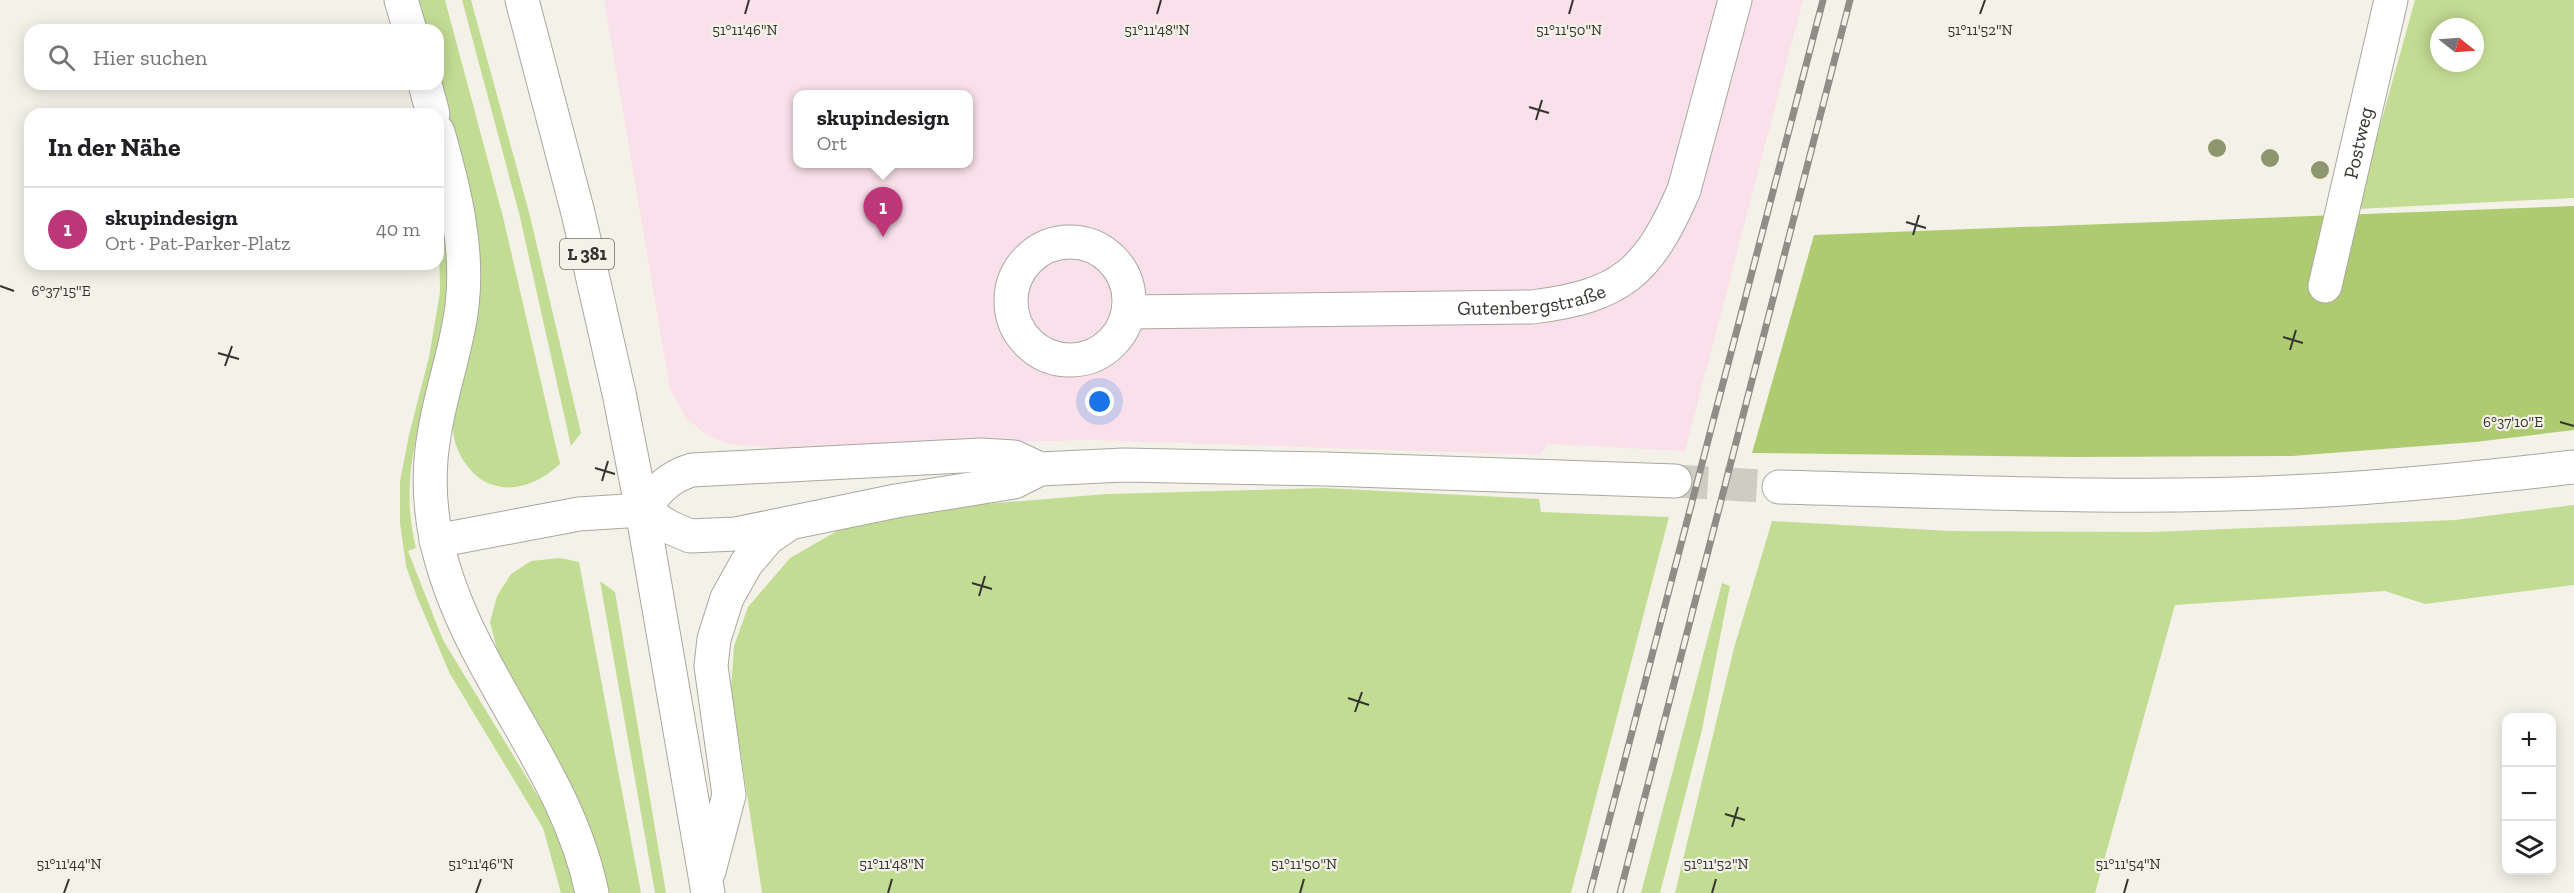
<!DOCTYPE html>
<html lang="de">
<meta charset="utf-8">
<style>
body{margin:0;font-family:"Zilla Slab",serif;background:#f6f6f6;color:#202124}
.controls{position:absolute;right:18px;bottom:18px;display:grid;overflow:hidden;border-radius:12px;box-shadow:0 3px 15px #0003}
.controls button{width:54px;height:54px;display:grid;place-items:center;padding:0;border:0;border-bottom:2px solid #e0e0e0;background:#fff;color:#202124;font:30px sans-serif}
.compass{position:absolute;left:2430px;top:18px;width:54px;height:54px;border-radius:50%;background:#fff;box-shadow:0 3px 15px #0003;rotate:107deg}
.you{position:absolute;left:1100px;top:402px;width:21px;height:21px;margin:-15px;border:4px solid #fff;border-radius:50%;background:#1a73e8;box-shadow:0 0 0 9px #1a73e833}
.badge{display:grid;place-items:center;width:39px;height:39px;border-radius:50%;background:#bd3778;color:#fff;font-size:20px;font-weight:700}
.pin{position:absolute;translate:-50% -50px;filter:drop-shadow(0 2px 3px #0008)}
.pin::after{content:'';position:absolute;top:32px;width:21px;height:18px;background:inherit;clip-path:polygon(0 0,100% 0,50% 100%)}
.popup{position:absolute;left:793px;top:90px;width:180px;height:78px;box-sizing:border-box;display:grid;place-content:center;border-radius:12px;background:#fff;filter:drop-shadow(0 2px 4px #0005);font-size:20px;white-space:nowrap;color:#757577}
.popup b{font-size:22px;color:#202124}
.popup::after{content:'';position:absolute;left:50%;top:100%;margin-left:-12px;border:12px solid transparent;border-top-color:#fff}
.list{margin:0;padding:0;list-style:none}
h2{display:flex;justify-content:space-between;align-items:center;height:78px;margin:0;padding:0 24px;font-size:26px}
h2 small{font-size:20px;font-weight:400;color:#757577}
.list li{display:grid;grid-template-columns:39px 1fr auto;gap:18px;align-items:center;box-sizing:border-box;height:84px;padding:0 24px;border-top:2px solid #e0e0e0}
.list b{display:block;font-size:22px;white-space:nowrap}
.list p{margin:0;font-size:20px;white-space:nowrap;color:#757577}
.list em{font-size:20px;font-style:normal;color:#757577}
.icon{flex:none;width:33px;height:33px;fill:none;stroke:currentColor;stroke-width:2;stroke-linecap:round;stroke-linejoin:round}
.map{position:relative;flex:none;width:2574px;height:893px;overflow:hidden}
.search{position:absolute;background:#fff;box-shadow:0 3px 15px #0003;left:24px;top:24px;width:420px;height:66px;display:flex;align-items:center;gap:15px;box-sizing:border-box;padding:0 21px;border-radius:18px;color:#757577;font-size:22px}
.panel{position:absolute;background:#fff;box-shadow:0 3px 15px #0003;left:24px;top:108px;width:420px;height:162px;border-radius:18px}
.map>svg:first-child{display:block}
</style>
<div class="map">
<svg width="2574" height="893" viewBox="0 0 2574 893">
<rect width="100%" height="100%" fill="#f4f2e8"/>
<!-- commercial -->
<path fill="#f9e0ea" fill-rule="evenodd" d="M604,0H1803L1685,451L1548,444L1540,455L1090,440L771,448L729,444L707,435L687,419L670,389ZM798,94H968V164H798Z"/>
<!-- green -->
<path fill="#c3dc94" fill-rule="evenodd" d="M412,0H445L503,217L560,464C525,497 478,498 457,448C446,421 461,394 461,367C461,337 456,306 454,276C447,194 438,112 438,30H420Z
M462,0H471L530,216L581,433L571,446L520,217Z
M2415,0H2574V198L2357,209ZM2439,27H2475V63H2439Z
M438,171C442,199 449,228 451,257C453,277 447,309 444,329C430,409 395,462 416,548L408,551L443,640L544,806L564,853L576,893H561L543,828L450,674L417,597L406,566L400,523V481L409,435L429,357L440,292Z
M1323,488L1539,499L1541,512L1669,517L1571,893H762L731,689L734,646L748,607L790,558L844,527L984,504L1107,494Z
M2574,505V585L2425,604L2385,591L2175,605L2095,893H1675L1734,648L1772,521L1950,531L2151,532L2455,520Z
M560,558L579,562L641,893H606L496,646L490,622L497,596L511,574L531,561Z
M600,581L615,592L666,893H655Z
M1722,583L1730,586L1702,730L1660,893H1641Z"/>
<!-- forest -->
<path fill="#aecb71" d="M2574,206V430L2475,442L2292,456L2074,457L1752,453L1814,235Z"/>
<g fill="none" stroke-linecap="round" stroke-linejoin="round">
<!-- minor-tunnel -->
<path stroke="#ceccc3" stroke-width="33" stroke-dasharray="33 16" stroke-linecap="butt" d="M1675,481L1779,487"/>
<!-- minor casing -->
<g stroke="#a9a89e" stroke-width="35">
<g id="minor">
<path d="M401,0L410,30"/>
<path d="M425,84L433,114"/>
<path d="M438,132C454,188 469,247 462,306C457,348 442,388 435,430C428,466 429,503 436,538C463,668 566,764 592,893"/>
<circle cx="1070" cy="301" r="59"/>
<path id="s1" d="M2325,286L2391,0"/>
<path id="s2" d="M1128,312L1532,307C1621,296 1648,273 1684,190L1735,0"/>
<path d="M1779,487C1948,491 2119,500 2289,492C2384,488 2479,478 2574,467"/>
<path d="M642,510C657,491 668,477 692,470L981,455L1014,457L1040,469"/>
<path d="M436,541L579,514L642,510L669,527L690,536L736,534L896,501L1014,482L1040,469L1124,465L1326,469L1675,481"/>
</g>
</g>
<!-- major casing -->
<g stroke="#a9a89e" stroke-width="35">
<path id="major" d="M522,0L578,213L619,393L642,510L708,893
M709,871L729,795L711,666L714,639L727,598L746,564L768,538L790,523"/>
</g>
<!-- minor -->
<use href="#minor" stroke="#fff" stroke-width="33"/>
<!-- major -->
<use href="#major" stroke="#fff" stroke-width="33"/>
<!-- rail casing -->
<g stroke="#8e8d86" stroke-width="7">
<path id="rail" d="M1590,893L1823,0
M1620,893L1850,0"/>
</g>
<!-- rail -->
<use href="#rail" stroke="#f4f2e8" stroke-width="4.5" stroke-dasharray="14" stroke-linecap="butt"/>
</g>
<!-- trees -->
<g fill="#8e966d">
<circle cx="2217" cy="148" r="9"/>
<circle cx="2270" cy="158" r="9"/>
<circle cx="2320" cy="170" r="9"/>
</g>
<!-- ticks -->
<path fill="none" stroke="#34342f" stroke-width="2" d="M745,14L749,0M1157,14L1161,0M1569,14L1573,0M1980,14L1985,0M1529,107L1549,113M1536,120L1542,100M1906,222L1926,228M1913,235L1919,215M0,286L14,291M2283,337L2303,343M2290,350L2296,330M218,353L239,359M225,366L232,346M2560,422L2574,426M595,468L615,474M602,481L608,461M972,583L992,589M979,596L985,576M1348,698L1369,705M1355,712L1362,692M1725,814L1745,820M1732,827L1738,807M64,893L69,879M476,893L481,879M888,893L892,879M1300,893L1304,879M1712,893L1716,879M2124,893L2128,879"/>
<g text-anchor="middle" dominant-baseline="central" stroke-width="4.5" stroke-linejoin="round" paint-order="stroke">
<!-- shield labels -->
<rect fill="#f4f2e8" stroke="#6e6d66" stroke-width="1.5" x="560" y="239" width="54" height="30" rx="4.5"/>
<g font-size="18" font-weight="bold" fill="#34342f">
<text x="587" y="254">L 381</text>
</g>
<!-- street labels -->
<g font-size="20" fill="#34342f" stroke="#f4f2e8">
<text stroke="none"><textPath href="#s1" startOffset="147">Postweg</textPath></text>
<text stroke="none"><textPath href="#s2" startOffset="404">Gutenbergstraße</textPath></text>
</g>
</g>
<g font-size="15" text-anchor="middle" fill="#34342f" stroke="#f4f2e8" stroke-width="4.5" stroke-linejoin="round" paint-order="stroke">
<text x="745" y="35">51°11'46"N</text>
<text x="1157" y="35">51°11'48"N</text>
<text x="1569" y="35">51°11'50"N</text>
<text x="1980" y="35">51°11'52"N</text>
<text x="61" y="296">6°37'15"E</text>
<text x="2513" y="427">6°37'10"E</text>
<text x="69" y="869">51°11'44"N</text>
<text x="481" y="869">51°11'46"N</text>
<text x="892" y="869">51°11'48"N</text>
<text x="1304" y="869">51°11'50"N</text>
<text x="1716" y="869">51°11'52"N</text>
<text x="2128" y="869">51°11'54"N</text>
</g>
</svg>
<div class="controls">
<button>+</button>
<button>−</button>
<button><svg class="icon" aria-label="layers" viewBox="0 0 24 24"><path d="M12 4l9 5-9 5-9-5zM3 14l9 5 9-5"/></svg></button>
</div>
<svg class="compass" viewBox="-18 -18 36 36"><path d="M0-13l5 13h-10z" fill="#e53935"/><path d="M0 13l5-13h-10z" fill="#757577"/></svg>
<div class="you"></div>
<div class="pin badge" style="left:883px;top:237px">1</div>
<div class="popup"><b>skupindesign</b>Ort</div>
<div class="search"><svg class="icon" aria-label="search" viewBox="0 0 24 24"><circle cx="10" cy="10" r="6"/><path d="M15 15l6 6"/></svg>Hier suchen</div>
<section class="panel">
<h2>In der Nähe<small></small></h2>
<ul class="list">
<li><span class="badge">1</span><div><b>skupindesign</b><p>Ort · Pat-Parker-Platz</p></div><em>40 m</em></li>
</ul>
</section>
</div>
